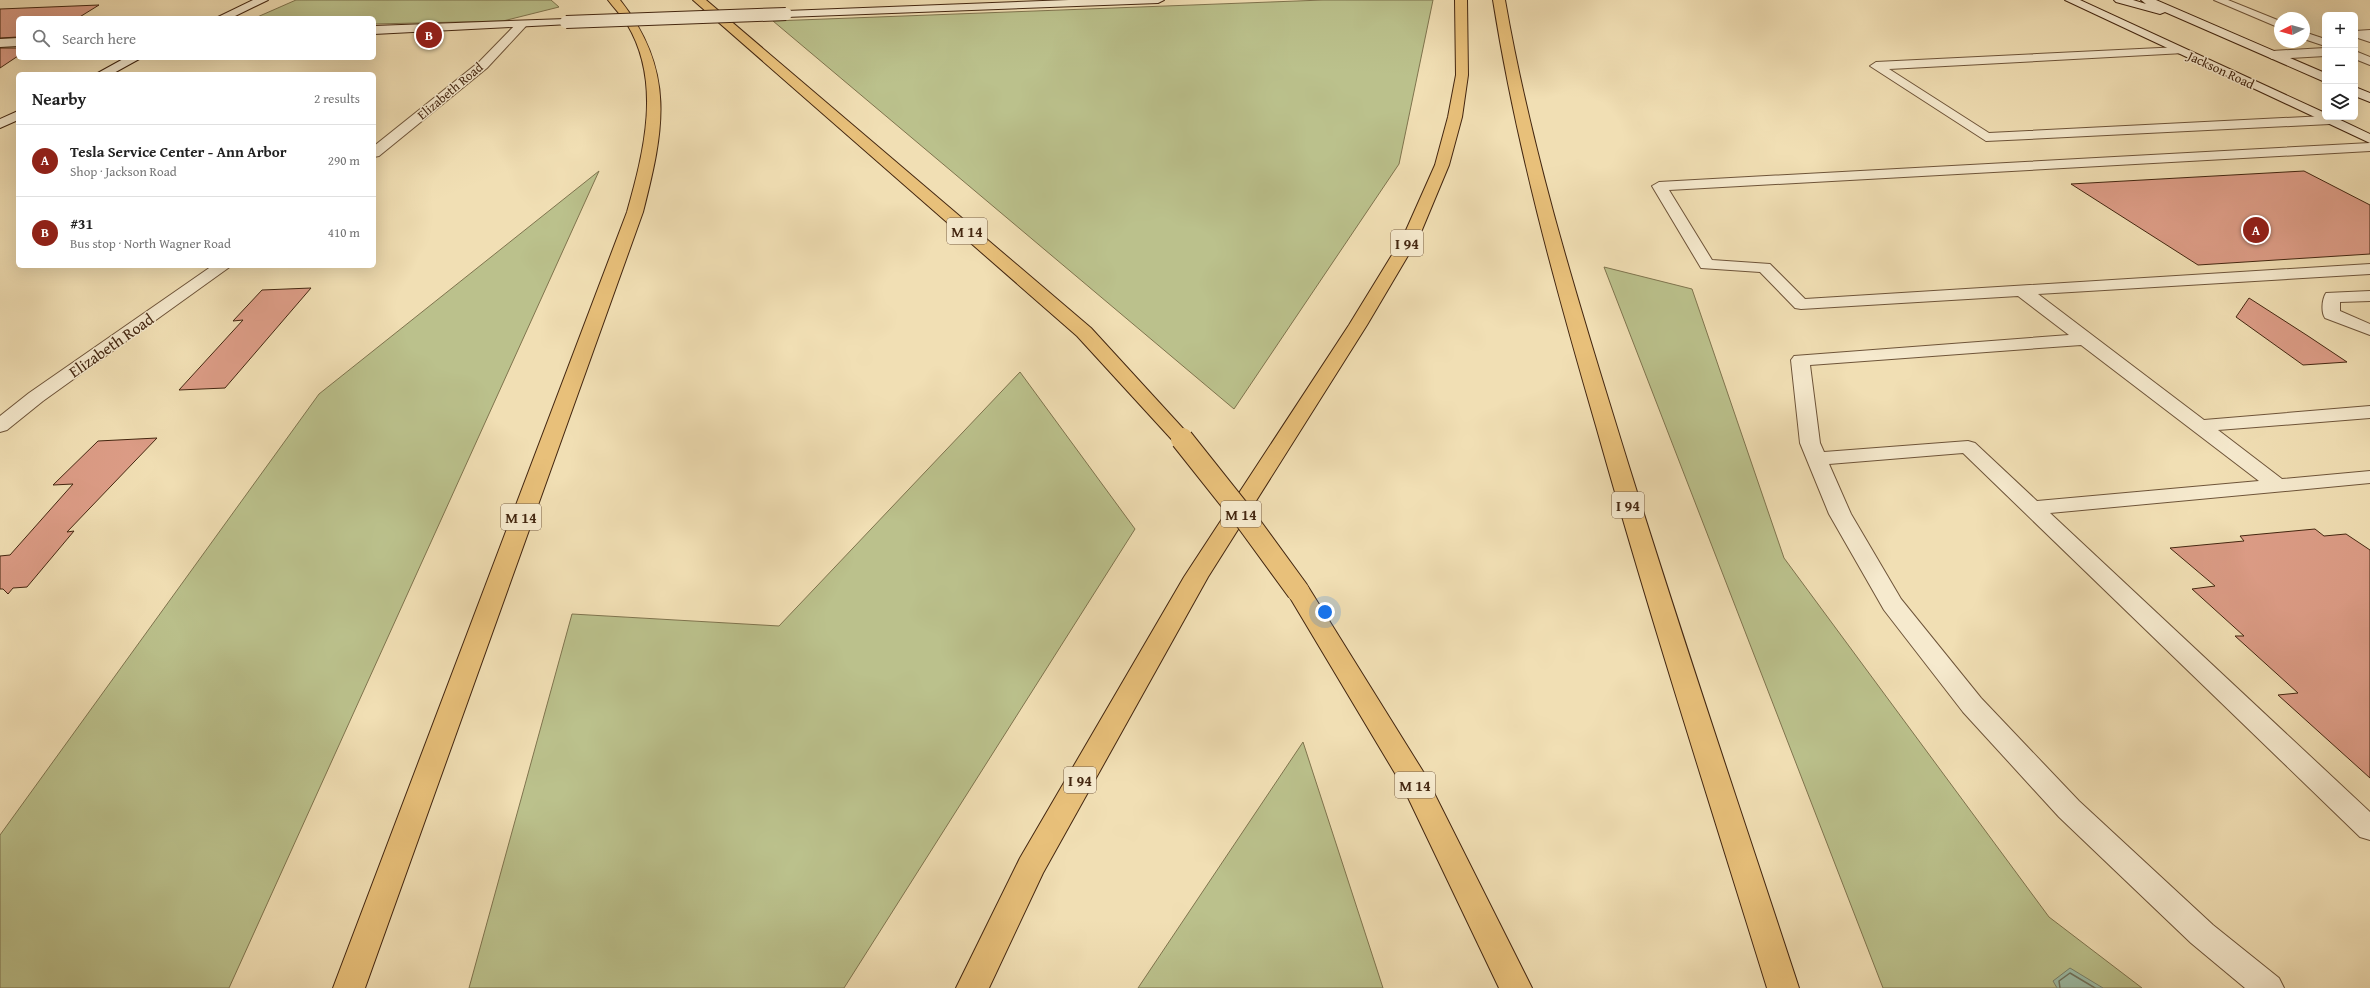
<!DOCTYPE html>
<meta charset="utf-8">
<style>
body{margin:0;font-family:"Gentium Book Plus",serif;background:#f2f2f2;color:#222}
.controls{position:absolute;right:12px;top:12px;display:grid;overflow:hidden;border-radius:6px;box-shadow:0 4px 16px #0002}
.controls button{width:36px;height:36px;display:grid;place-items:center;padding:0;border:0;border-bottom:1px solid #e0e0e0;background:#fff;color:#222;font:20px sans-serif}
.compass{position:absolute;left:2274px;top:12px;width:36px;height:36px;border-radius:50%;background:#fff;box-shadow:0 4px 16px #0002;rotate:264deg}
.you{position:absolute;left:1325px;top:612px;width:14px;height:14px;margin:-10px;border:3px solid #fff;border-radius:50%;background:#1a73e8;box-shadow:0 0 0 6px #1a73e833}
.badge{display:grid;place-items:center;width:26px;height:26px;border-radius:50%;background:#8f2418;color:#fff;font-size:13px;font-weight:700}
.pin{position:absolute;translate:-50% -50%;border:2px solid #fff;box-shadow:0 1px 4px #0006}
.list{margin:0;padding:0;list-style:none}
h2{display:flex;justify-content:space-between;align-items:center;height:52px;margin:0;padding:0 16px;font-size:17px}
h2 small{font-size:13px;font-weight:400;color:#767676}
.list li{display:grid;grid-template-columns:26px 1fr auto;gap:12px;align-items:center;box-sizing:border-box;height:72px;padding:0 16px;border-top:1px solid #e0e0e0}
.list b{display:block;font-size:15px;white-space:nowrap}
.list p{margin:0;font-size:13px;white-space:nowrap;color:#767676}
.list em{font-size:13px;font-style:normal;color:#767676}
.icon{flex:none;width:22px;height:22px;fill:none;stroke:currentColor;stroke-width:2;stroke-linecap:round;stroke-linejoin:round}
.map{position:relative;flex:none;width:2370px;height:988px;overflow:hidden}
.search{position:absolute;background:#fff;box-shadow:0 4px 16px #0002;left:16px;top:16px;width:360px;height:44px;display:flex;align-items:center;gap:10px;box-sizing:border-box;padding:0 14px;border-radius:6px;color:#767676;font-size:15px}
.panel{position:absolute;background:#fff;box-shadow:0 4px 16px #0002;left:16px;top:72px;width:360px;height:196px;border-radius:6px}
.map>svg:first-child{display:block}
</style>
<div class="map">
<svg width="2370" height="988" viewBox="0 0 2370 988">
<rect width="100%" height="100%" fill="#f1dfb4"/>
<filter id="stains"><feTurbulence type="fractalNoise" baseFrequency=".005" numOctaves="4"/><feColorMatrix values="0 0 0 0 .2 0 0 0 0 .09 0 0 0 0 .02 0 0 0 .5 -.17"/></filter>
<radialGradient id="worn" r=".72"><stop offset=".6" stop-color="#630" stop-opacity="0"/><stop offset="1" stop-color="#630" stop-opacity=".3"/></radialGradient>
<!-- green -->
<path fill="#bbc18c" stroke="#7f744e" d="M296,0H551L559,7L503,21L374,24V18H255Z
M1323,0H1433L1399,164L1234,409L773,21Z
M599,171L229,988H0V835L319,394Z
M1604,267L1692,289L1784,558L2049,917L2142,988H1883Z
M1020,372L1135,529L844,988H469L572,614L779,626Z
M1303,742L1383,988H1138Z"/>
<!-- water -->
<path fill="#9cbda7" stroke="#78816b" d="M2070,968L2103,988H2057L2053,981Z"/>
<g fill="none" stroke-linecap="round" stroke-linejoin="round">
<!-- shore -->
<path stroke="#70725c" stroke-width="1.5" d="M2060,988L2059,981L2070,973L2095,988"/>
</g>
<!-- building -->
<path fill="#dd9d87" stroke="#432610" d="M99,5L78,18H18V37L0,38V9Z
M0,48H18V56L0,68Z
M2304,171L2370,205V254L2198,265L2071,184Z
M311,288L225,388L179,390L243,320L233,321L262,290Z
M2249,298L2308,336L2347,362L2303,365L2236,317Z
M157,438L67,532L74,531L27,587L13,588L8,594L3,589H0V556L10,555L73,484L53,485L98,441Z
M2315,529L2324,536L2346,534L2370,550V778L2278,695L2298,693L2235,636H2244L2192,589L2215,586L2170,548L2244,541L2240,536Z"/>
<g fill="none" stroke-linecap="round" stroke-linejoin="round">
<!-- lane casing -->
<g stroke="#6e5439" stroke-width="2">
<path id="lane" d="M2214,0H2228L2280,21V28Z
M2370,30V42L2355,37V31Z
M2304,32L2325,39V46L2304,39Z
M2180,47L2184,49L2186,51L2184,53L1889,69L1989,133L2325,116L2335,117L2337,120L2330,124L1986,141L1870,66L1876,62Z
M2325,48V56L2272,59L2266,55L2272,51Z
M2355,51L2370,57V65L2355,59Z
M2370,143V151L1669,190L1712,260L1770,264L1805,299L2370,264V274L2038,294L2204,420L2370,406V418L2218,430L2282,479L2370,471V483L2050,513L2370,812V840L2360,837L1963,453L1829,464L1851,514L1901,599L1981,698L2079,801L2213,925L2279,978L2284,988H2245L2191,943L2059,817L1963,712L1884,610L1829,514L1800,443L1791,360L1794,356L2069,335L2018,296L1801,309L1795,308L1760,272L1701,268L1652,186L1659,182ZM2081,345L2259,481L2037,501L1975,443L1968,441L1824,452L1820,443L1810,365Z
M2370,291V301L2340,302V311L2370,324V335L2325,318C2321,312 2322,299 2326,293Z"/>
</g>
<!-- street casing -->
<g stroke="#6e5439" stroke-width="2">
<path id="street" d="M522,21L528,24L526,26L487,68L379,156L374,157V146L479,62L518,22Z
M212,266H231L43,401L7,430L0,432V416L29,393Z"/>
</g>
<!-- secondary casing -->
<g stroke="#432610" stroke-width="2">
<path id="secondary" d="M253,0H268L231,18H216Z
M1069,0H1164L1158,3L786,17L780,14L786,11Z
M2065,0H2080L2325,113V117H2334L2370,134V143Z
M2114,0H2133L2146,4L2141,0H2156L2325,73V82L2165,12L2160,14L2116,2Z
M566,19L570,20L572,22L570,24L374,34V26Z
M18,38V46L0,47V39Z
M125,58H141L112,74H96Z
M2355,87L2370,93V102L2355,96Z
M18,111V120L0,128V119Z"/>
</g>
<!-- highway casing -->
<g stroke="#432610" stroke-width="2">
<path id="highway" d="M608,0H620C676,71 664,130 643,212L365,988H333L627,212C644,152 662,82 627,24C622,16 614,8 608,0Z
M693,0H706L1091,328L1189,435L1192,439L1189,443L1182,445L1175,443L1077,336Z
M1455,0H1467L1468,75L1462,117L1449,165L1419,237L1367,325L1208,577L1043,873L989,988H956L1020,858L1184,577L1349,325L1403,237L1435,165L1448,117L1456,75Z
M1493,0H1505C1530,143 1572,282 1615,421C1673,611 1737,799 1799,988H1767C1709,801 1649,614 1596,426C1555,285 1516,145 1493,0Z
M1298,583L1307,585L1424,773L1532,988H1499L1402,785L1286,591L1289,585Z"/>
</g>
<!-- lane -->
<use href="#lane" fill="#f6eace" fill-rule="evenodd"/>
<!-- street -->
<use href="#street" fill="#f6eace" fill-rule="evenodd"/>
<!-- secondary -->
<use href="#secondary" fill="#f6eace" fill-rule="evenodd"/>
<!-- highway -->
<use href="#highway" fill="#e8c07a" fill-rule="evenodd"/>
<!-- secondary-bridge casing -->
<g stroke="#432610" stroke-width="14" stroke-linecap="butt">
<path id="secondary-bridge" d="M566,22L786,14"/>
</g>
<!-- highway-bridge casing -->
<g stroke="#432610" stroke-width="24" stroke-linecap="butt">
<path id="highway-bridge" d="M1182,439L1244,517L1298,591"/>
</g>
<!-- secondary-bridge -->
<use href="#secondary-bridge" stroke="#f6eace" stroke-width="12"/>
<!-- highway-bridge -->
<use href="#highway-bridge" stroke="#e8c07a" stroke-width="22"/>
</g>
<g text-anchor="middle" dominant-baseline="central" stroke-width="3" stroke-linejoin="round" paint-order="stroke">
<!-- far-street labels -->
<g font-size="13" fill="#432610" stroke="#f6eace">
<text transform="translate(2221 70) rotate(25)">Jackson Road</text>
<text transform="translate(450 91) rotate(-40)">Elizabeth Road</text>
</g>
<!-- shield labels -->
<g fill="#f6eace" stroke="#796149" stroke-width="1">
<rect x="947" y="218" width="40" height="26" rx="3"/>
<rect x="1391" y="230" width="32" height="26" rx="3"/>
<rect x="1612" y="492" width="32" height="26" rx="3"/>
<rect x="1221" y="501" width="40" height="26" rx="3"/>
<rect x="501" y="504" width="40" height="26" rx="3"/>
<rect x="1064" y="767" width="32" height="26" rx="3"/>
<rect x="1395" y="772" width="40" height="26" rx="3"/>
</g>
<g font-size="15" font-weight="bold" fill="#432610">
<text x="967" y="231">M 14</text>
<text x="1407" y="243">I 94</text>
<text x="1628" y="505">I 94</text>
<text x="1241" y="514">M 14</text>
<text x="521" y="517">M 14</text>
<text x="1080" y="780">I 94</text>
<text x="1415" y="785">M 14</text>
</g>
<!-- street labels -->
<g font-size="16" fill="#432610" stroke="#f6eace">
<text transform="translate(111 345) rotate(-35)">Elizabeth Road</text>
</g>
</g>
<rect width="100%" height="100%" filter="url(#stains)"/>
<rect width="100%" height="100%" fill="url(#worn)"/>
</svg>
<div class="controls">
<button>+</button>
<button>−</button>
<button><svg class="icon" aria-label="layers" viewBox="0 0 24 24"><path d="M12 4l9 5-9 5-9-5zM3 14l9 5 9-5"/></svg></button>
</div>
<svg class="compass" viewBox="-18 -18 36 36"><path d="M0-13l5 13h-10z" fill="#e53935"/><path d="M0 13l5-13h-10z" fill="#767676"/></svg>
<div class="you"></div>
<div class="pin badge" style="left:2256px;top:230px">A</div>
<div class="pin badge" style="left:429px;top:35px">B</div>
<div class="search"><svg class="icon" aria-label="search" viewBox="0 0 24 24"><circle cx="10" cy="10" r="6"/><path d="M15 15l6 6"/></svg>Search here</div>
<section class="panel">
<h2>Nearby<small>2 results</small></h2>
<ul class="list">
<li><span class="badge">A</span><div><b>Tesla Service Center - Ann Arbor</b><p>Shop · Jackson Road</p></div><em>290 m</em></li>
<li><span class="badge">B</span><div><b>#31</b><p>Bus stop · North Wagner Road</p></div><em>410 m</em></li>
</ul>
</section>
</div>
